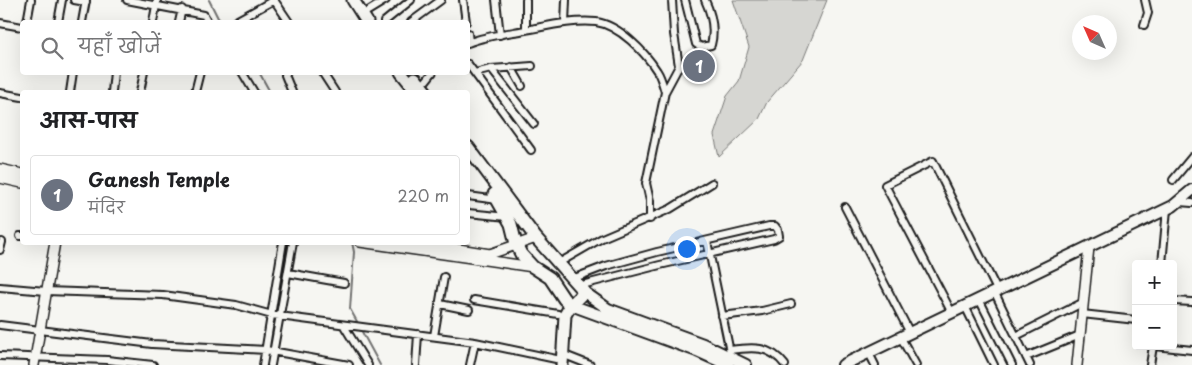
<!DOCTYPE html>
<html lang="hi">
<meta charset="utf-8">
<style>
body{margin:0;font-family:"Playpen Sans","Playpen Sans Deva",sans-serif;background:#f6f6f6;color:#202124}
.controls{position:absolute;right:15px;bottom:15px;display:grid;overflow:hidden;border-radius:5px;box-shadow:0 5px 20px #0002}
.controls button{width:45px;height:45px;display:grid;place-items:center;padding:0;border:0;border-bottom:1px solid #e0e0e0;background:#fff;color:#202124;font:25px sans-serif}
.compass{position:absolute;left:1072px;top:15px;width:45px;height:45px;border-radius:50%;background:#fff;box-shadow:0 5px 20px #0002;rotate:315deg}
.you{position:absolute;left:686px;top:248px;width:18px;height:18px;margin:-12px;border:4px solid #fff;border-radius:50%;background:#1a73e8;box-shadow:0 0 0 8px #1a73e833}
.badge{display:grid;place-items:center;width:32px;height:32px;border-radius:50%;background:#1c1c1c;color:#fff;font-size:16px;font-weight:700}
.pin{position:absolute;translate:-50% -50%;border:2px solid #fff;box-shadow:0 1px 5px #0006}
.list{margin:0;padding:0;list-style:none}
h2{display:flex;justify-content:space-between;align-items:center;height:65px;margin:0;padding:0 20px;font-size:21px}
h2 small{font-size:16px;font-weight:400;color:#757577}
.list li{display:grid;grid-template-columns:32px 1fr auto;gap:15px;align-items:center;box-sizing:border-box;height:80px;margin:0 10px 10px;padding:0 10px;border:1px solid #e0e0e0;border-radius:5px}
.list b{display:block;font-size:19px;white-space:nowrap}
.list p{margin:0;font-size:16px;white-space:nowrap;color:#757577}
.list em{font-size:16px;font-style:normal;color:#757577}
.icon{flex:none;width:28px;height:28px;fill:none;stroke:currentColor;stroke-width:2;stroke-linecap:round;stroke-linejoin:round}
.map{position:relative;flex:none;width:1192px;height:365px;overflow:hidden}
.search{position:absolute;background:#fff;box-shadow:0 5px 20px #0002;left:20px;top:20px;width:450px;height:55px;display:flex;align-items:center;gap:12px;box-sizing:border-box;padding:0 18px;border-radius:5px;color:#757577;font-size:19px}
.panel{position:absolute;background:#fff;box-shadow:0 5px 20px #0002;left:20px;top:90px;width:450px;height:155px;border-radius:5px}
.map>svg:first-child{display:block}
</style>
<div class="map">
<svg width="1192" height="365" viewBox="0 0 1192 365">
<rect width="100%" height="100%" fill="#f6f6f2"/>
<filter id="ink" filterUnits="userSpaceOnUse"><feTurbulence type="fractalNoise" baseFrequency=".02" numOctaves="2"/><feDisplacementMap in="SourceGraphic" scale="10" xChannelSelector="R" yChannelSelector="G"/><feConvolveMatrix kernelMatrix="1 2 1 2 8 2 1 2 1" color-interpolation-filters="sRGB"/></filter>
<g filter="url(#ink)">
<!-- green -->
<path fill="#d6d6d2" stroke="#797977" d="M733,0H827L803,60L767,102L759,119L719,157L714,135L727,96L739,81L749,47Z"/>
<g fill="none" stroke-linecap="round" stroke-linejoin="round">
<!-- stream -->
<path stroke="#727271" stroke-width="2" d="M209,0L218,18L222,22
M259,72L270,92
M352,242L354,252L350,309L359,325
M361,330L380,365"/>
<!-- street casing -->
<g stroke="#1c1c1c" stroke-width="10">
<path id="street" d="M74,0L86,2
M127,0L204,15L208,22
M274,0L289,22
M463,0L466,22
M496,0L500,35
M685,0L696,44L701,47L711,45C715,30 711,13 705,0
M368,11L386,0
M236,21L274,0
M27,22L31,0
M58,22L62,0
M82,22L86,0
M153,22L157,0
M179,22L182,9
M384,22L411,0
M411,22L441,0
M0,23L22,27
M565,23L566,0
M1144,25L1148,13L1145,0
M526,30V0
M468,33L469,42
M468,43C487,35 511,33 531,29C552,25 574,20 596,22C619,25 645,52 657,71C661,77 663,85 665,92L679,66L674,34L672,0
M468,64L531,150
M511,67L522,86
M491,69L534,124
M242,72L254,92
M287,72L285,75L292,92
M322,72L335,92
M475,73L491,69L532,66
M421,87L433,72
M70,92L73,72
M112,92L114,72
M140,92L144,72
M195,92L200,72
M0,93L22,97
M1173,180L1192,157
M468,196L498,200
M1179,202L1192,203
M845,207L910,333
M468,213L507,217
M650,219V201L646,183L665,92
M20,236H22
M707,241L731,357
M0,250L2,242
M557,264L602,238L670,209L712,183
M1162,264L1167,209
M288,273L344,283
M572,279L606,266L657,252L769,226H775L778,230L779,236L774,239L660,265L578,286
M0,287L46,291L163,295L236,305L272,315L475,342L556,359
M994,291L1030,365
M979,299L1012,365
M474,300L558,314
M1173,301L1192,302
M440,304L469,310
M965,306L994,365
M952,313L885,185L933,161L997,290
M1082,314L1136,320
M722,316L762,311L791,304
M0,325L152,344L266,350L349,365
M344,326L368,365
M434,336L444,277
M1016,336L1084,302
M901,338L916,365
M1155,346L1192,350
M730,350C752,347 770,345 785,365
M869,353L875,365
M562,354L590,365
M0,356L107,360L153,365
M1026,357L1080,335
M263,365L283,242
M271,365L293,242
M416,365L418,334
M470,365L475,342
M1150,365L1153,346"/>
</g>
<!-- secondary casing -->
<g stroke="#1c1c1c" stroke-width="12">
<path id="secondary" d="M0,169L22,174
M0,178L22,183
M360,242L533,267
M415,242L490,254L536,238
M34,365L55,242
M1077,365L1089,247"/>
</g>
<!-- primary casing -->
<g stroke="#1c1c1c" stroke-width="14">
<path id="primary" d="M584,292L608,309L703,344L746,365
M571,305L697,351L728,365
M843,365L1173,206L1192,190"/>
</g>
<!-- highway casing -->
<g stroke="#1c1c1c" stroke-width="15">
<path id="highway" d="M353,0L367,22
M401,72L417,92
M415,78L426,92
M468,147L536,238L584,292L571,305L565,315L562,365
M494,194L511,224L516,244L521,254L533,267L550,278L564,299L571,305"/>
</g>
<!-- street -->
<use href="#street" stroke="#f6f6f2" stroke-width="6"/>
<!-- secondary -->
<use href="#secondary" stroke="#f6f6f2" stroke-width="9"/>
<!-- primary -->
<use href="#primary" stroke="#f6f6f2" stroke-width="10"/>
<!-- highway -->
<use href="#highway" stroke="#f6f6f2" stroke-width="11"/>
</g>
</g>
</svg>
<div class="controls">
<button>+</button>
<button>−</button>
</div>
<svg class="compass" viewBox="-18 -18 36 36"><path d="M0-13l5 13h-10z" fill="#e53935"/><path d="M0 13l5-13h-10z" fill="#757577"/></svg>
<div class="you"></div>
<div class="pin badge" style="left:699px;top:66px;background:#6b7280">1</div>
<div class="search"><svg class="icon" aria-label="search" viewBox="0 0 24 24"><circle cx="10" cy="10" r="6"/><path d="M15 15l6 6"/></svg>यहाँ खोजें</div>
<section class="panel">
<h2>आस-पास<small></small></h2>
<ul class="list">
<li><span class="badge" style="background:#6b7280">1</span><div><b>Ganesh Temple</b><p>मंदिर</p></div><em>220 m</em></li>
</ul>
</section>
</div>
